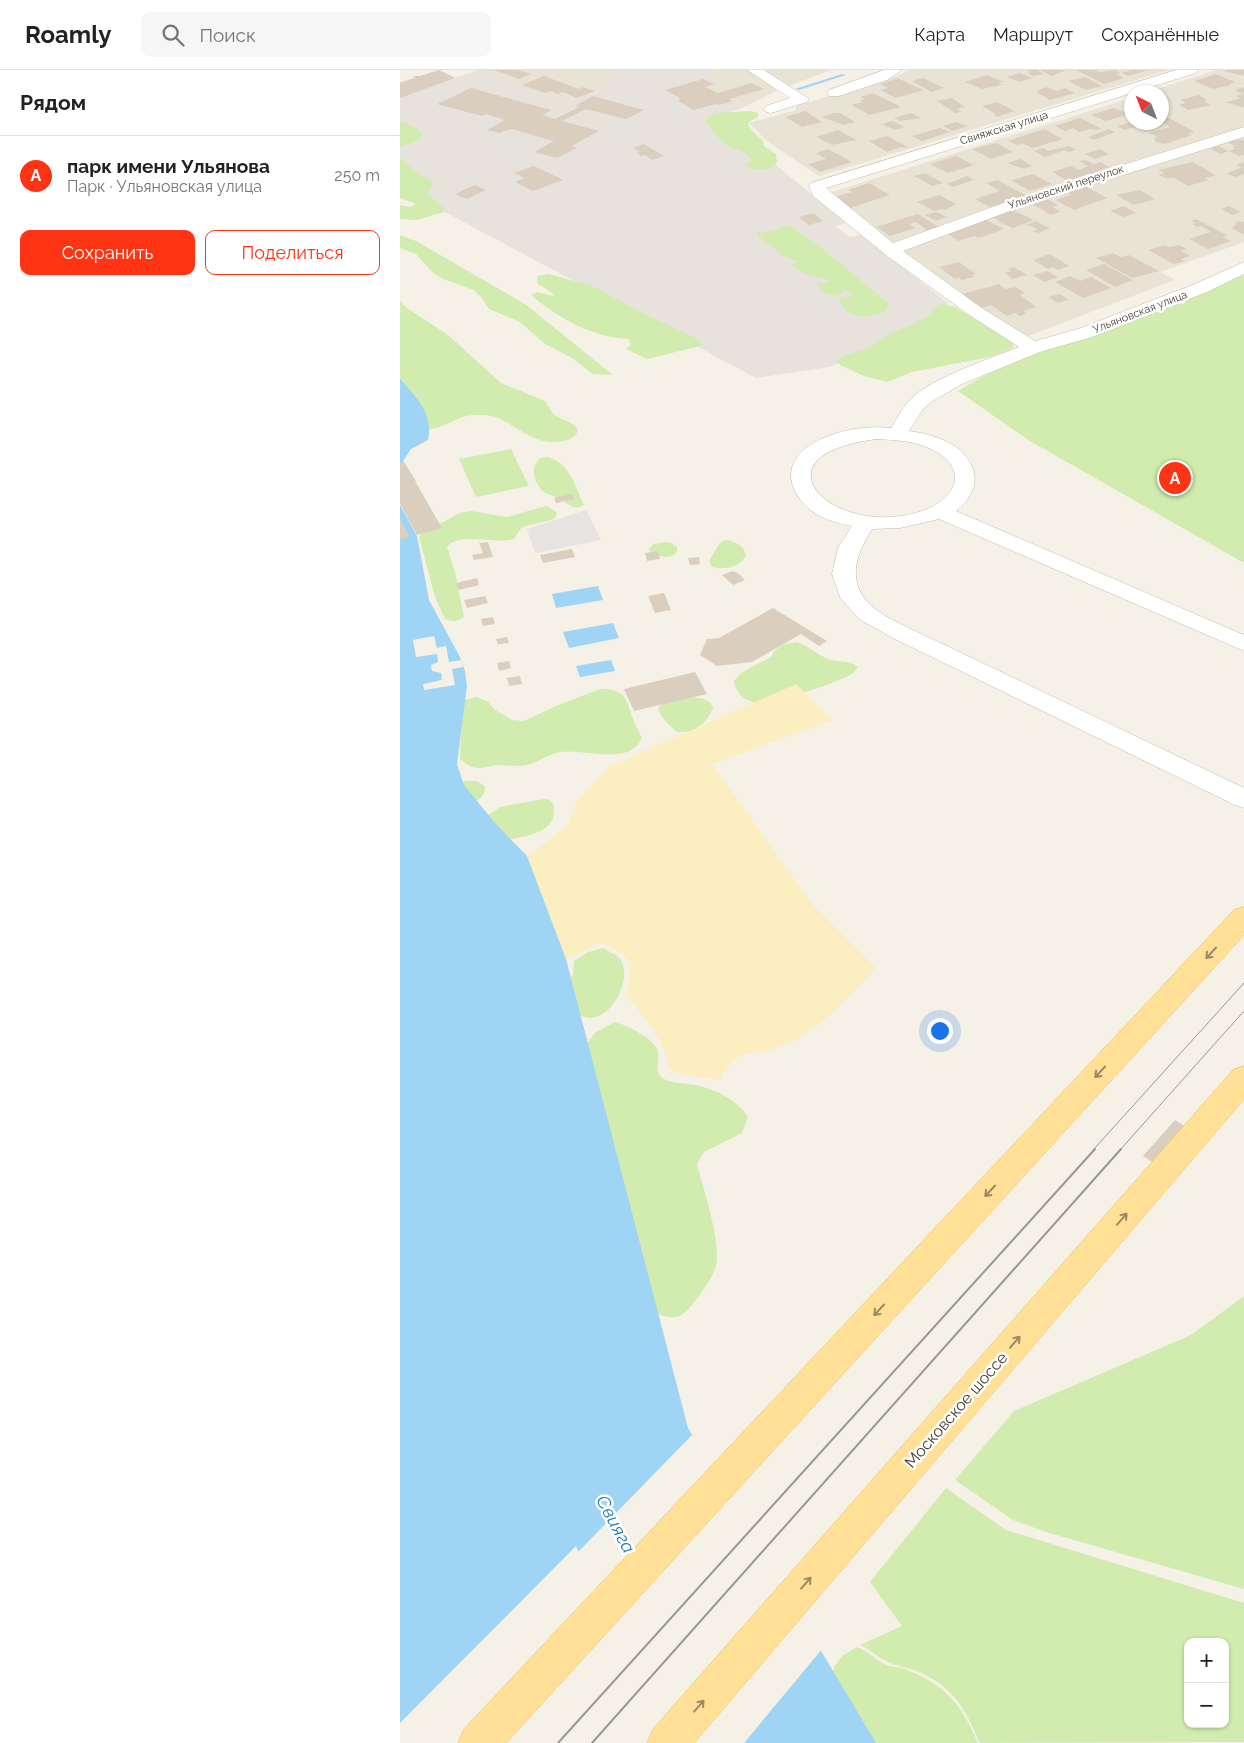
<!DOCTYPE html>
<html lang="ru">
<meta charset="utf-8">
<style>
body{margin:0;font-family:Raleway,sans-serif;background:#f6f6f6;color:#222}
.controls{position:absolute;right:15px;bottom:15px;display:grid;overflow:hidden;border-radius:10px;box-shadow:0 1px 4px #0004}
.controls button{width:45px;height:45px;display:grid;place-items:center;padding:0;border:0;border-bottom:1px solid #e0e0e0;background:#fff;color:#222;font:25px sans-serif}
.compass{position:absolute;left:724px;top:15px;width:45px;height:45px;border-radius:50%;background:#fff;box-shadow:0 1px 4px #0004;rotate:318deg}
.you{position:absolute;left:539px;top:960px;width:18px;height:18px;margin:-12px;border:4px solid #fff;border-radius:50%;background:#1a73e8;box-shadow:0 0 0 8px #1a73e833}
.badge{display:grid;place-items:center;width:32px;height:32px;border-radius:50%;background:#ff3414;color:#fff;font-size:16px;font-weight:700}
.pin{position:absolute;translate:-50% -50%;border:2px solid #fff;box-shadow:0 1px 5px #0006}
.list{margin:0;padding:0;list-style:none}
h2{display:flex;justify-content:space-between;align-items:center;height:65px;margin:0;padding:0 20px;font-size:21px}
h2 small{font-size:16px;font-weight:400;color:#767676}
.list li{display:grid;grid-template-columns:32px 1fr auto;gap:15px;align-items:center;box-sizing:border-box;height:80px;padding:0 20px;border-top:1px solid #e0e0e0}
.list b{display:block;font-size:19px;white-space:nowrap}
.list p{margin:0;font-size:16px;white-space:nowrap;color:#767676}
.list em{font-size:16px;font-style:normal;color:#767676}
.actions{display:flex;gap:10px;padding:15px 20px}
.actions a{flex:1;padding:11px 0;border:1px solid #ff3414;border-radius:10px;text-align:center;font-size:18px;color:#ff3414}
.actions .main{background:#ff3414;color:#fff}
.icon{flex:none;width:28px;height:28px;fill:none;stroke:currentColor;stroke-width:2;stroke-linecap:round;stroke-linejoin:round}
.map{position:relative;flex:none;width:844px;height:1673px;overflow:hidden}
header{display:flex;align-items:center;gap:30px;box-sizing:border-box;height:70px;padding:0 25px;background:#fff;border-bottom:1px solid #e0e0e0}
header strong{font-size:24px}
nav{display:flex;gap:28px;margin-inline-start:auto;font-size:18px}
.search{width:350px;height:45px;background:#f6f6f6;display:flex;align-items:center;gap:12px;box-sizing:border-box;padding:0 18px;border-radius:10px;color:#767676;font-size:19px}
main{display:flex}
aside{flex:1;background:#fff}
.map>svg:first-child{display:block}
</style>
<header>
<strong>Roamly</strong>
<div class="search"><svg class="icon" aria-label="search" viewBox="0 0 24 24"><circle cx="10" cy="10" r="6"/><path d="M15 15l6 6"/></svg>Поиск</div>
<nav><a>Карта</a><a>Маршрут</a><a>Сохранённые</a></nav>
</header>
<main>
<aside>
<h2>Рядом<small></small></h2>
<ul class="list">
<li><span class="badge">A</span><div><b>парк имени Ульянова</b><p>Парк · Ульяновская улица</p></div><em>250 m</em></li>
</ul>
<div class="actions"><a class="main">Сохранить</a><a>Поделиться</a></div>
</aside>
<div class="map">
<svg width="844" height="1673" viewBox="0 0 844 1673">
<rect width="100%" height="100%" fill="#f5f1e7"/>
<!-- residential -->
<path fill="#e9e3d5" d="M74,0H218L210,13L196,22L175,29L134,23Z
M316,0H431L376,21L344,37L305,17L318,12L311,8Z
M510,0H769L419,106L368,72L349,53L396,40V36L494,7Z
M817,0H844V23L838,28L825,31L844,38V57L668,111L667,113L591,137L491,174L470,153L429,123L731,28L732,52H762V22H748Z
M844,67V172L760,202L775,210L628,266L615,263L504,183L509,176L612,139Z"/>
<!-- industrial -->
<path fill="#e7e2dc" d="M39,0L55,8L76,1L134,23L175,29L196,22L210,13L218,0H316L311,8L319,13L306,17L344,37L318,47L446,153L435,156L450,167L461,165L548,233L521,263L429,297L356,308L0,118V12Z"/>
<!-- green -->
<path fill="#d1ecae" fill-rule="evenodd" d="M351,41L358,43V47L350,51L348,55L355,64L363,70L364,76L376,84L377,92C370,101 356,102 346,96L345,94L352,90C347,80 337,81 328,76C319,71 312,58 305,51L308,46L318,43Z
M0,51L20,60L22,66L19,70L0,77Z
M0,88L19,104L34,112L27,123L45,139L44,142L17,150L0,149V135L10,137L16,134L0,128Z
M391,156L418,175L488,233V238L486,239L485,242C463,248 453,251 439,231L441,228L451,227L452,224L444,219L442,224C432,228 426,223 418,217L419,213L429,212L431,210C418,207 400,205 392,194L399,192L383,186L357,165V163L375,161L380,157Z
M0,165L16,171L125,234L213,305L193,304L172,288L145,274L120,252L89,239L82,228L74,220L43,209L33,203L16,184L0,178Z
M844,202V493L630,371L558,321L582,307L626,286Z
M149,204L192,216L243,243L294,267L304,275L247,289L226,279L231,274L228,269C192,267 158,248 131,225L137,222L154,226L151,222L138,214L137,206Z
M0,231L7,238L48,265L101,313L140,329L146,332L154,345L175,355L178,361C175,367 169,370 163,371C135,377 119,356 95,347C90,345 82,345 76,345C59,344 45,359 28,359L0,332Z
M544,234L555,237L613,272V278L590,287L512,302L487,312L464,306L442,296L436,291L442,286L471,277L487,265L514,254L529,245L538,235Z
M111,379L129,416L76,427L59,389Z
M148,387C171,394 175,417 184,435C172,442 169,433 159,428C155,426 149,425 144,422C134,414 129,396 141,388Z
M146,436L157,442L156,447L151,450L122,457L114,469C95,475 59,461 47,477L55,502L64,547C57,552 53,552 45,549L35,527L19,467L21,464L60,443L71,441L107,447Z
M325,470C335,471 344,476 346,485C340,498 324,500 312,497L309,491L319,474Z
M266,472L272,473L277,478V482C268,491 257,486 248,480L253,474Z
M396,572C408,575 416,584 428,589C439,593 448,589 458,597C456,599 455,601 453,603C444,611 374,633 361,633C347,633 335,624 334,611L342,602L371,587L374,581L382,575Z
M200,619C226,619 226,628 233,649C235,655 239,662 242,668C229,697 185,678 160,682C148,684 139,692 127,695C117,697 106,695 96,695C90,696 83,698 77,698C70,697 65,693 60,689L62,639L64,630L77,627L88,632L95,640L112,650L124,651L156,636Z
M287,627C296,628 310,627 313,638C307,653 294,664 277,662L266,652L258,640L260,635Z
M66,711H77L85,716C85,725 81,728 74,733L61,713Z
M144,729L150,730L154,735C154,739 154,744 153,747C149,764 121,767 107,770L84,748L100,737Z
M203,878C207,881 213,883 217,886C238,903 209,961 180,945L169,912L173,904L174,891L188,882Z
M215,952C228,956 250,966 257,979C262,990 251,1003 266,1010C272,1013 282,1013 289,1014C311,1017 336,1028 348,1047L342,1063L304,1082L297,1094C303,1118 323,1176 315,1199C311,1209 304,1220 297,1228C279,1254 272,1250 246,1239L183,978L196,962Z
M844,1226V1519L646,1462L613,1450L555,1410L614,1341L791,1265Z
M546,1418L606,1460L844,1533V1672L580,1673C565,1639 555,1618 519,1602C509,1598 496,1596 486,1591C477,1587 470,1579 460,1575L502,1556L470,1512ZM788,1572H825V1654H788Z
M457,1577C468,1581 476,1590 486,1595C492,1597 499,1597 505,1599C546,1615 561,1634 578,1673H449L427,1620L435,1596L442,1586Z"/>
<!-- sand -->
<path fill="#fbeec1" d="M396,614L433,650L312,694L412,834L476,898C447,927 419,963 379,977C348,987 338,976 320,1010L278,1004L268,996C265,968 243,946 226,926C234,893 233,885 200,873L166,889L127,786L142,776L167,755L176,733L208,697Z"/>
<!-- parking -->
<path fill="#e6e3e0" d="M186,440L201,470L135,483L127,459Z"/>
<!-- water -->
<path fill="#a0d4f5" d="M0,309C16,326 34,345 28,370L11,379L3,391L16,411L0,415Z
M0,435L17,466L29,530L60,587L65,601L67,616L57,694L64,715L95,753L127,786L166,889L288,1358L476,1673H268L176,1476L0,1653Z
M198,516L203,530L156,538L152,524Z
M213,553L219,568L169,578L163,562Z
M211,590L215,601L180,607L176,596Z"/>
<!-- pier -->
<path fill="#f5f1e7" d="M34,566L37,578L46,576L49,592L61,590L63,597L52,599L55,615L24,620L23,614L42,610L41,603L32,601L31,595L38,592L37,584L16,587L13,570Z
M294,1363L423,1578L344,1673H265L177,1483Z"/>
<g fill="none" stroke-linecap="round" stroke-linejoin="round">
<!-- stream -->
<path fill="#a0d4f5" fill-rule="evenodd" d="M442,4L446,5L399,20L395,19Z"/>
</g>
<!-- building -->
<path fill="#dacfbf" d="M39,0L55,8L0,28V13L16,8L12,6H20Z
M94,0H118L131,4L119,9Z
M627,0H637L644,4L634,6L627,3L631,2Z
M640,0H664V1L652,6Z
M676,0H695L700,2L715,0L721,3L716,4L724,8L704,14Z
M732,0H749L728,6L721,3Z
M828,0H844V6L824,1Z
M619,3L632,8L620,12L607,7Z
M816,4L835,12L829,14L831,15L813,19L794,11Z
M587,5L604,12L598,13L602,15L582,19L565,12Z
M144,6L179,19L183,17L195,21L177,28L163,22L157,24L151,21L145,23L122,15Z
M685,7L702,16L686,20L668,11Z
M498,8L511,15L524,20L496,28L480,20L488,18L480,14Z
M523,8L544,18L532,22L512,11Z
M303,9L314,14L305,17L318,23L352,13L364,19L329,29L333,31L319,35L315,34L294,40L278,31L281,30L278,28H280L265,20Z
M648,17L656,21L665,18L675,23L650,30L636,22L640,21L637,20Z
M844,17V38L825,32L840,28L835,26L843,24L835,20Z
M71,18L151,40L142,45L155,49L179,37L175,36L193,26L244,40L226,49L186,39L162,51L199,61L172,76L177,78L157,88L134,82L154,71L112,59L99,63L87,60L105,50L86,44L82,46L37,34Z
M473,23L501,37L470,45L451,35L463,32L460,30L465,29L460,27Z
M799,25L807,30L803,31L811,35L788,40L779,35L786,33L780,30Z
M552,28L565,37L557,39L562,42L555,43L537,31Z
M597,32L603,35L614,41L597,47L594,45L596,44L582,36Z
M714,38L729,44L706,51L690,45Z
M405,41L422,52L402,57L385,47Z
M433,43H440L455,52L443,55L422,47Z
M511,43L521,48L500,51L494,48Z
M762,47H767L795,62L788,63L792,65L765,74L756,72L754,68L758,67L749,63L770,57L762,52Z
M680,48L702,59L698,60L690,59L680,62L673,58L665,61L655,56Z
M492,51L505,57L495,60L482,54Z
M556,52L568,56L552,61L543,56Z
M732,52L746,53L725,60L717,56Z
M540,58L550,62L522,71L512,66Z
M644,59L663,69L633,78L622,73L617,75L608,71Z
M709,59L715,62L694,70L688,67Z
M438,60L457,70L432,75L416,67Z
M487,66L506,76L508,78L501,77L487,82L469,71Z
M836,70H844V85L839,86L829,81L835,79L832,77L835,76L827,72Z
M596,73L613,82L591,89L572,79Z
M244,74L264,86L252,90L245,85L241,86L236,83L240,82L233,78Z
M669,76L676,80L668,82L665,80L645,87L634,81L643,78L648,81Z
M818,76L829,81L821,84L810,79Z
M428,79L452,92L420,102L408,94L426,89L416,83Z
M700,79L709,84L695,89L685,84Z
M556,86L574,95L548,103L530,94Z
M621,89L632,96L624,99L607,93Z
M685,90L694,94L700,92L710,97L690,104L685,103L688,104L668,111L652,102L671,96L679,100L688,96L679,91Z
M792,92L816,105L805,108L809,110L788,116L772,107L767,109L759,105L764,103L758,100Z
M844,92V104L836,107L826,104L842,97L836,95Z
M134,96L145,101L163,110L133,121L115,112L125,108L114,103Z
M525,103L543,113L532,116L514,106Z
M633,104L652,114L630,121L611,110Z
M567,106L574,110L552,117L547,114Z
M598,110L627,126L590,137L575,129L600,121L586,113Z
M469,113L490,125L450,138L435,127L452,122L448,120Z
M75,115L86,120L67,129L55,124Z
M685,116L707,128L674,140L655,130L671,125L666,122Z
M740,120L755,129L734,135L716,125Z
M539,125L556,134L545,140L542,139L534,141L517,132Z
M647,129L658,135L653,137L660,142L651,145L632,134Z
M723,136L736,143L724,147L710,141Z
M829,136L841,142L833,145L821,139Z
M613,140L634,150L613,158L598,152L600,151L592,147Z
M536,142L547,147L536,151L525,145Z
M413,143L423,151L409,155L399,147Z
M518,144L542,159L530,163L516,152L509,154L515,158L490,166L476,157Z
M796,149L827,165L823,167L831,171L808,179L789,169L811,162L801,156L798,157L792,154L796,153L791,151Z
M586,150L604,159L579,168L574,166L558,171L548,164Z
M636,151L641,154L650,158L638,163L633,161L638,159L626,155Z
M839,151L844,152V165L831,158L837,154L835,153Z
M765,175L770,177L779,175L787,179L781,181L790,186L781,189L785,191L774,194L748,180Z
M713,183L721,187L729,185L759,201L732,208L696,188Z
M650,184L669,196L658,200L653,197L648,199L633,190Z
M559,192L576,204L572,205L574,207L562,210L559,208L555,209L539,197Z
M704,194L733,210L715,217L686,200Z
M614,197L617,199L627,205L613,209L604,203L611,201L608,199Z
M647,201L658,207L644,212L633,205Z
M670,206L680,211L691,207L711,218L683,228L655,212Z
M599,214L606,219L616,217L625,223L620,225L637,237L623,241L627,244L619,246L616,243L607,246L591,235L578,239L559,225Z
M660,224L669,230L658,233L648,227Z
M4,392L15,411L42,458L17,465L0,434V393Z
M172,424L174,429L156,433L154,428Z
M0,449L10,467L0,470Z
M88,472L93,487L74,490L72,485L83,483L79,473Z
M172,479L175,487L143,493L140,485Z
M258,481L260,489L247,491L245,483Z
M299,487L300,494L290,495L288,488Z
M333,501L339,504L345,510L333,515L322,505Z
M77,508L79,515L59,520L56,513Z
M264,523L271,540L255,543L248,526Z
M85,526L88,533L67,538L64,530Z
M373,538L427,571L419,576L401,564L352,592L317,596L300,585L307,569L319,568Z
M93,547L95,554L83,556L81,549Z
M107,567L109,573L98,574L96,569Z
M109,591L111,598L99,601L97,593Z
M295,602L307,624L234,641L224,619Z
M120,606L122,614L109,616L107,608Z
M775,1050L786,1057L754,1093L743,1086Z"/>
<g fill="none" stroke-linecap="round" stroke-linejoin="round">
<!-- minor casing -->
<g stroke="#c4bbac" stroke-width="1">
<path id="minor" d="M347,0H364L409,29L407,32L371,43L366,42L364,39L366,36L390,28Z
M484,0H502L487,10L439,26H429L427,23L429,20Z
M776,0H798L796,3L426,118L493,173L609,131L844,57V67L621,137L503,181L583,239L635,271L678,259L795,214L844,192V204L807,222L692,267L640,282L562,314L531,332L523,339L509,361C525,363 543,368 556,377C582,397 580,422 556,441L844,565V581L539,449L500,458L472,459C455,486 445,515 475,539C485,547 498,552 509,558L844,718V738L835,735L493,568L459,549L440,527L432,504L438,478L452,456C440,454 427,450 416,444C391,428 380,398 406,378C428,361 465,355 491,358C497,349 503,337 511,329C535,306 587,290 619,277L571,246L490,188L413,126L409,116L411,113ZM477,369C496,370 516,371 533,380C570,399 556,430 522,441C435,471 346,385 477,369Z"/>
</g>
<!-- major casing -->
<g stroke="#ecc05e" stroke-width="1">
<path id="major" d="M844,837V865L106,1673H58L64,1659L834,840Z
M844,996V1029L294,1673H247L253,1659L833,1000Z"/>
</g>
<!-- minor -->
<use href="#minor" fill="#fff" fill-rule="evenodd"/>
<!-- major -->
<use href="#major" fill="#ffe096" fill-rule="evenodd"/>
<!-- tram-far1 -->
<path stroke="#979797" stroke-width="1" d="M693,1080L844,913
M720,1080L844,941"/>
<!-- tram -->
<path stroke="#979797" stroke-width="2" d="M158,1673L695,1079
M192,1673L721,1079"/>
</g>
<!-- one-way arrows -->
<defs><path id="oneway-shaft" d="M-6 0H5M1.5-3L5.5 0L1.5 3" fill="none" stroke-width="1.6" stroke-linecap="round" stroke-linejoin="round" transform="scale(1.25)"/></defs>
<g stroke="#9b8961">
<use href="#oneway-shaft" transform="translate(811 883) rotate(133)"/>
<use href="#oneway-shaft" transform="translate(700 1002) rotate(133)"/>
<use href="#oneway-shaft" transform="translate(590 1121) rotate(133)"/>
<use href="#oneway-shaft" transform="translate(722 1149) rotate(-49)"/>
<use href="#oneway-shaft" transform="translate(479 1240) rotate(133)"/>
<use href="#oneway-shaft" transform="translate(615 1272) rotate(-49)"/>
<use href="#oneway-shaft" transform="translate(406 1513) rotate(-49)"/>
<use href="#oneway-shaft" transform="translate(299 1636) rotate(-49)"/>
</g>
<g text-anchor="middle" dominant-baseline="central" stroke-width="5" stroke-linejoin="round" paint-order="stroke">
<!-- far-street labels -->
<g font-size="11" fill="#494136" stroke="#fff">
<text transform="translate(604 58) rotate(-17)">Свияжская улица</text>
<text transform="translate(666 117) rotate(-18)">Ульяновский переулок</text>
<text transform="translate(740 242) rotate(-21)">Ульяновская улица</text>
</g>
<!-- near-street labels -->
<g font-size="16" fill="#494136" stroke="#fff">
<text transform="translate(556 1340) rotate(-49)">Московское шоссе</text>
</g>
<!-- near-water labels -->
<g font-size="18" font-style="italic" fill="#267ab4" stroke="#fff">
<text transform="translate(216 1454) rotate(62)">Свияга</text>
</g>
</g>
</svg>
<div class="controls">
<button>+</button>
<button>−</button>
</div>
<svg class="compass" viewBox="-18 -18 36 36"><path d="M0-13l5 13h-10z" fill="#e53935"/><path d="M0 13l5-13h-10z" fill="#767676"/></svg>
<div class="you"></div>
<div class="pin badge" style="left:775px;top:408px">A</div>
</div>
</main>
